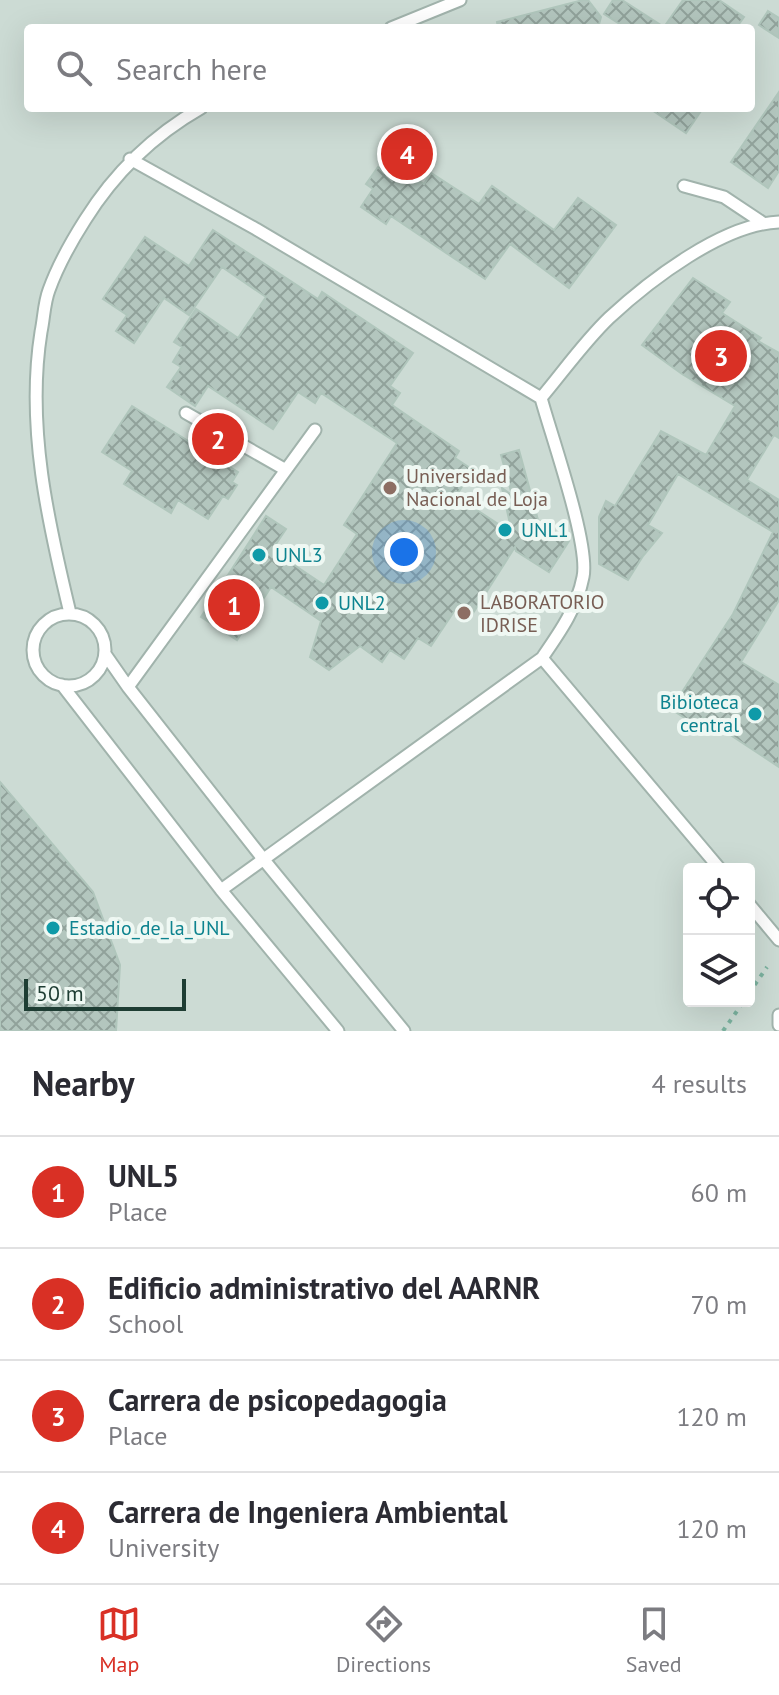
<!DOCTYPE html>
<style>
body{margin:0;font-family:"PT Sans",sans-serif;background:#f2f2f3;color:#2b2b33}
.controls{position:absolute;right:24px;bottom:24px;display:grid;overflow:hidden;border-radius:8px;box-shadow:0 8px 32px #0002}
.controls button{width:72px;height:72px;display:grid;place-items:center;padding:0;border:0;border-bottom:2px solid #e1e1e2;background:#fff;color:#2b2b33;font:40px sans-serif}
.scale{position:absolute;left:24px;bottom:20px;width:162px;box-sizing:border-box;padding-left:8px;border:4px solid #1e3d33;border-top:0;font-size:22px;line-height:28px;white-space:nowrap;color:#1e3d33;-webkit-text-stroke:6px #eff8f3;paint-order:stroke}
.you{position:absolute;left:404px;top:552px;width:28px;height:28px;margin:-20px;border:6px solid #fff;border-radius:50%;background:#1a73e8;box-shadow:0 0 0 12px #1a73e833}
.badge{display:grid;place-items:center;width:52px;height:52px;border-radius:50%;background:#d93025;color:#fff;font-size:26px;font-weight:700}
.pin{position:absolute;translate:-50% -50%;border:4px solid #fff;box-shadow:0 2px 8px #0006}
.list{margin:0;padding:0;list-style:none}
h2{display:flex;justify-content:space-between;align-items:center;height:104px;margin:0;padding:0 32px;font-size:34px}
h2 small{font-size:26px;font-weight:400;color:#7c7c81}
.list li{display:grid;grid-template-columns:52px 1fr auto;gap:24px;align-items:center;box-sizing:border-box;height:112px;padding:0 32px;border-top:2px solid #e1e1e2}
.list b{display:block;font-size:30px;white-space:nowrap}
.list p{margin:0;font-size:26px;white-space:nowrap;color:#7c7c81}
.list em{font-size:26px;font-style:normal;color:#7c7c81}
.icon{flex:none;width:44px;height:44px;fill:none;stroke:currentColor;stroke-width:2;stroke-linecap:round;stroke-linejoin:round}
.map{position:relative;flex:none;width:779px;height:1031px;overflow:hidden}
.search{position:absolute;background:#fff;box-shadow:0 8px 32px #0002;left:24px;right:24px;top:24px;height:88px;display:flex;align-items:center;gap:20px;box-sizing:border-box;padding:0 28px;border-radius:8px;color:#7c7c81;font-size:30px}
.sheet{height:552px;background:#fff}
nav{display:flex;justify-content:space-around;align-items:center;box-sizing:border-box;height:112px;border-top:2px solid #e1e1e2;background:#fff;font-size:22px;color:#7c7c81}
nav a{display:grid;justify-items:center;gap:4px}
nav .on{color:#d93025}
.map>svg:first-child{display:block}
</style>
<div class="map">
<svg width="779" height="1031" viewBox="0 0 779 1031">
<defs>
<pattern id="building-cross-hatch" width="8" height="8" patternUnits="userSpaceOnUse" patternTransform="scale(2)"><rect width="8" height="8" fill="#b3c6be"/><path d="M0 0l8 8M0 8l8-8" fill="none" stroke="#91a29b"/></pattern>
</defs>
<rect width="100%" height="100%" fill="#deebe5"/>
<!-- built -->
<path fill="#ccdbd4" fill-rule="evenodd" d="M0,0H779V1031H0ZM28,28H751V108H28ZM689,869H749V1001H689Z"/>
<!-- building -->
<path fill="url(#building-cross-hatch)" stroke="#b0c6bc" stroke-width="2" d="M583,0H588L601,17L598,28H498L497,22Z
M613,0H622L664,27L683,0H719L744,17L736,28H626L604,14Z
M768,11L779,18V38L759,25Z
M779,92V171L768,188L731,162Z
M649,108H703L686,133Z
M378,167L391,175L405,172L424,184L431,173L479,204L492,186L554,230L578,198L616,225L569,288L510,244L485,279L391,216L386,224L361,207L373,189L366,184Z
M213,230L318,299L322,292L413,353L390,386L400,393L392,405L459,451L455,458L473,470L448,508L466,503L512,533L502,488L512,495L501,455L519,450L538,520L569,541L549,572L516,551L515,547L473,613L459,604L431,646L418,638L404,659L390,650L382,662L360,646L329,670L310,657L321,621L271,587L237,640L201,617L266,516L286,529L272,550L324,585L357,534L344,525L397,443L321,393L315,403L298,392L273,429L208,386L195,406L167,387L181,367L173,362L182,347L174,342L196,309L238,338L266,297L222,267L189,315L164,298L134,343L116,331L127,315L103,299L145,237L189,266Z
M693,278L730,302L722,313L761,338L758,341L779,353V438L774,435L747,480L779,500V600L741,662L779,685V767L703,717L697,726L671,709L733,614L773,532L678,474L648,525L662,533L643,556L628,580L599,564V517L606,501L615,506L661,431L706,455L735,406L682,374L642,345Z
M132,406L238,472L232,482L237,485L228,499L223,496L208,519L178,500L171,513L124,484L132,471L102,452Z
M0,782L93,892L120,965L116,1031H0Z"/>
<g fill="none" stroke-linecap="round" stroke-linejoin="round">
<!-- lane casing -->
<g stroke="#a1b3ac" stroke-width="15">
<path id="lane" d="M391,28L460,0
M130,159L256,229L541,398C551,435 590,545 583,577C577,608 560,632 542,658L221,890
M684,186L724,197L763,223
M541,398C563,372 584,342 609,318C650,280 723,224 779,222
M186,413L286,470
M70,613C48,522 26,426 41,332C44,318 44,303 49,290C58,265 71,242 85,220C115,172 152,136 201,108
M33 650a36 36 0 1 1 72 0a36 36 0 1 1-72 0Z
M105,654L128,687L264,860L404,1031
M542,658L720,869
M62,685L221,890L338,1031
M128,687L315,430
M749,904L779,940
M779,1015V1025"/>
</g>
<!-- path -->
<path stroke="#7bb29f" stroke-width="4" stroke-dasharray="4 6" stroke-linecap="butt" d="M749,993L767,967
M723,1031L744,1001"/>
<!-- lane -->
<use href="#lane" stroke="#fff" stroke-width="11"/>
</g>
<!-- markers -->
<g fill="#8d6e63" stroke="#eff8f3" stroke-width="3">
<circle cx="390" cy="488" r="8"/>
<circle cx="464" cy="613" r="8"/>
</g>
<g fill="#0f9aa8" stroke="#eff8f3" stroke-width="3">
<circle cx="505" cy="530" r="8"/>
<circle cx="259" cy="555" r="8"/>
<circle cx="322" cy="603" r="8"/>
<circle cx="755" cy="714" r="8"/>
<circle cx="53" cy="928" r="8"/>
</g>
<g text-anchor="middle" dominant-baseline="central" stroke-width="8" stroke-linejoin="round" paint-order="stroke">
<!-- education labels -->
<g font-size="20" fill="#785e54" stroke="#eff8f3" text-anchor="start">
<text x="406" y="476">Universidad<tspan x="406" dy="23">Nacional de Loja</tspan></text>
<text x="480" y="602">LABORATORIO<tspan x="480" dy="23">IDRISE</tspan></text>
</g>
<!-- culture labels -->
<g font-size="20" fill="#0d838f" stroke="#eff8f3" text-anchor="start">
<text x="521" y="530">UNL1</text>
<text x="275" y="555">UNL3</text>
<text x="338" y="603">UNL2</text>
<text x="739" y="702" text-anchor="end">Bibioteca<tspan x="739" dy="23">central</tspan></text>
<text x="69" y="928">Estadio_de_la_UNL</text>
</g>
</g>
</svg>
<div class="controls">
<button><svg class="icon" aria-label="locate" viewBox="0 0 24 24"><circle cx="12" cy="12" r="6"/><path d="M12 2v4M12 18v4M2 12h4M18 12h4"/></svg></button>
<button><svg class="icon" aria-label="layers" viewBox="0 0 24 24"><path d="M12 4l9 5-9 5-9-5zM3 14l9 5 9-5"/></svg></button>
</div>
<div class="scale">50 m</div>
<div class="you"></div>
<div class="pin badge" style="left:234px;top:605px">1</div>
<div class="pin badge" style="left:218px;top:439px">2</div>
<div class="pin badge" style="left:721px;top:356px">3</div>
<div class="pin badge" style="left:407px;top:154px">4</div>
<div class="search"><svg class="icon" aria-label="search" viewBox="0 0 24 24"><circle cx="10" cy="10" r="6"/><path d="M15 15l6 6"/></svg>Search here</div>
</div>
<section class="sheet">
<h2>Nearby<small>4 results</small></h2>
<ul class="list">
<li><span class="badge">1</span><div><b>UNL5</b><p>Place</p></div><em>60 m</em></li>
<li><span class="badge">2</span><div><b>Edificio administrativo del AARNR</b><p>School</p></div><em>70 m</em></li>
<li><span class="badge">3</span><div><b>Carrera de psicopedagogia</b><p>Place</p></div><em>120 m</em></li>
<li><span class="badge">4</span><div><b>Carrera de Ingeniera Ambiental</b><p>University</p></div><em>120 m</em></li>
</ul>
</section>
<nav>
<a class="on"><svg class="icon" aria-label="map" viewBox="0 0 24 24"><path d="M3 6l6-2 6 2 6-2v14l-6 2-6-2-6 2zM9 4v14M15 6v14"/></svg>Map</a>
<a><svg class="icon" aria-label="directions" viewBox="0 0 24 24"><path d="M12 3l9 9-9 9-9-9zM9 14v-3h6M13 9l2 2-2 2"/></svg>Directions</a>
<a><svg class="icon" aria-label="saved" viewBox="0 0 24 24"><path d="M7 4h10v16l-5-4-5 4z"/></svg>Saved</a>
</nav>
